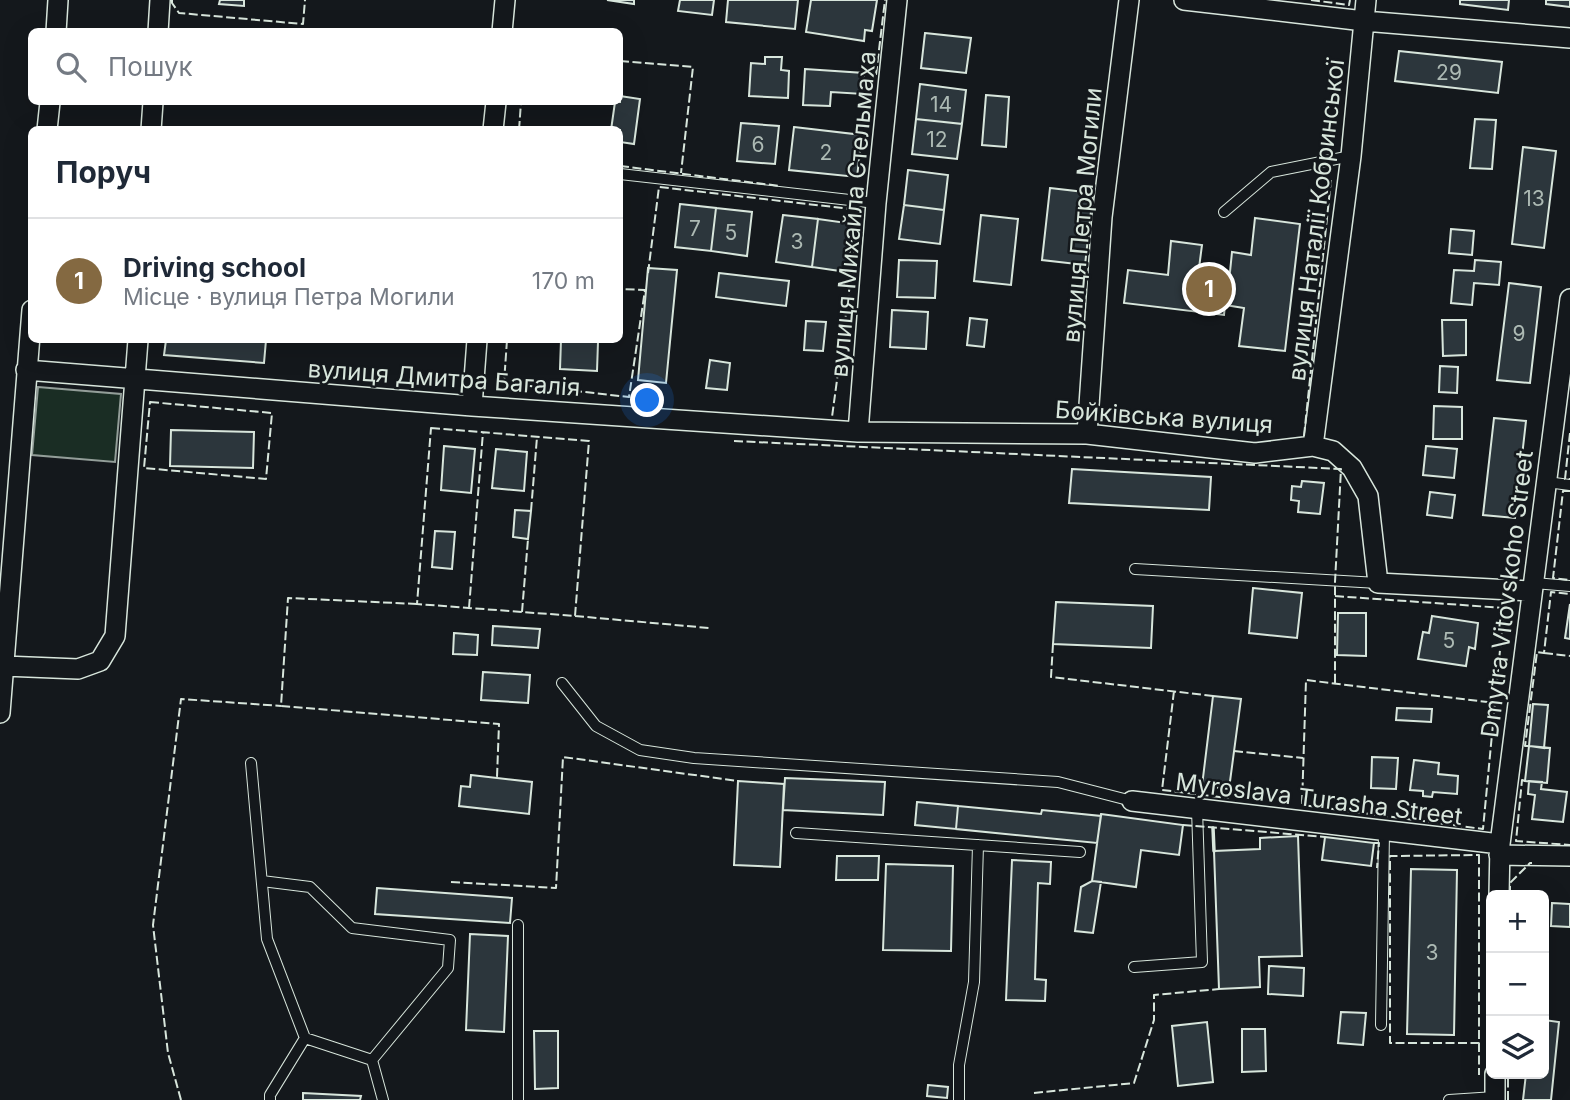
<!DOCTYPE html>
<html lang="uk">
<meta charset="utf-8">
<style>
body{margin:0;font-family:Inter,sans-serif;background:#f2f2f3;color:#1f2937}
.controls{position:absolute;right:21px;bottom:21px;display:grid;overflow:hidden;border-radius:10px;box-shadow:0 7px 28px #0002}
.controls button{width:63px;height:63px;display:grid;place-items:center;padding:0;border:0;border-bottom:2px solid #e0e1e3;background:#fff;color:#1f2937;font:35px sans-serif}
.you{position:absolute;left:648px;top:401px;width:24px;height:24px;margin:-18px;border:5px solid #fff;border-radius:50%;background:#1a73e8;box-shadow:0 0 0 10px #1a73e833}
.badge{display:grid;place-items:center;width:46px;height:46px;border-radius:50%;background:#846941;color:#fff;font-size:23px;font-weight:700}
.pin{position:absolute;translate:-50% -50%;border:4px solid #fff;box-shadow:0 2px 7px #0006}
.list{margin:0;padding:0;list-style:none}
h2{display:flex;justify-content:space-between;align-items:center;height:91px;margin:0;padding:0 28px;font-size:30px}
h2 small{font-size:23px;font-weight:400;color:#747a83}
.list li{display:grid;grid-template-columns:46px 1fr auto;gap:21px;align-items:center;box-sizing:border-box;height:126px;padding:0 28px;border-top:2px solid #e0e1e3}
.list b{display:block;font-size:26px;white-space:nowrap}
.list p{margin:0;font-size:23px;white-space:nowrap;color:#747a83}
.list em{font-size:23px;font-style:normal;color:#747a83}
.icon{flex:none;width:38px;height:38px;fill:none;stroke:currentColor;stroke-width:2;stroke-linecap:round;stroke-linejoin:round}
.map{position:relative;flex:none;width:1570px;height:1100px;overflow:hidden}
.search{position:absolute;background:#fff;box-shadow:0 7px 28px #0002;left:28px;top:28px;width:595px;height:77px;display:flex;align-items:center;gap:18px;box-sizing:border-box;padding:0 24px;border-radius:10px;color:#747a83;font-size:26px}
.panel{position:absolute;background:#fff;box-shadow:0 7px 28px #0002;left:28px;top:126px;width:595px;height:217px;border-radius:10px}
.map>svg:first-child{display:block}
</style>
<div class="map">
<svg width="1570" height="1100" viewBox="0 0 1570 1100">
<rect width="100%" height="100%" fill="#14181c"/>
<!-- green -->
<path fill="#1a2d24" stroke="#939e99" stroke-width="2" d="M38,387L121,394L115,462L32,455Z"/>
<!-- building -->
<path fill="#2c363c" stroke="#d8e6dc" stroke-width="2" d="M220,0H244V6L219,4Z
M607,0H634V4Z
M680,0H714L712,15L678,11Z
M728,0H798L795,29L726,22Z
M811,0H877L872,31L865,30L864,41L806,32Z
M1460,0H1509L1508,10L1460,4Z
M1546,0H1570V7L1546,4Z
M925,33L971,38L966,73L921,68Z
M1399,51L1502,62L1498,93L1395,81Z
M765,57H782L781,70L789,71L788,98L749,96L751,63L765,64Z
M805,69L864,73L863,94L831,92L830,106L803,105Z
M920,84L966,90L962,124L916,119Z
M986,95L1009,97L1006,147L982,145Z
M620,96L640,99L634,144L620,142V130H611L615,102H620Z
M916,119L962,124L957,159L912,154Z
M1475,119L1496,120L1492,169L1470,168Z
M741,123L779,126L775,164L737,161Z
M794,127L862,135L857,177L789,170Z
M1523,147L1556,151L1544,248L1512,244Z
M908,170L948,175L944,210L904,205Z
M1050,188L1093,193L1085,265L1042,260Z
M680,204L716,208L711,251L675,247Z
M904,205L944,210L940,244L899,239Z
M716,208L752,212L747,256L711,251Z
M783,215L818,219L812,267L776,262Z
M981,215L1018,219L1011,285L974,281Z
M1255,218L1300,224L1285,351L1239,346L1244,308L1225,305L1224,315L1124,303L1128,270L1168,275L1171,241L1202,245L1199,268L1230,272L1232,252L1251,255Z
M818,219L854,224L847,272L812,267Z
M1451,229L1474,231L1472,255L1449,253Z
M899,260L937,261L935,298L897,297Z
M1475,260L1501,262L1499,285L1474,283L1472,305L1451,303L1454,270L1474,271Z
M648,268L677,270L666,383L638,380Z
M719,273L789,281L786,306L716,297Z
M1509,283L1541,287L1530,383L1497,380Z
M892,310L928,312L926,349L890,347Z
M970,318L987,320L984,347L967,345Z
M1442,320H1466V355L1443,356Z
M806,321L826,322L823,351L804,350Z
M166,340H266L264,363L164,355Z
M561,340L598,342L597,371L560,369Z
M710,360L730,363L727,390L706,388Z
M1440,366L1458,367L1457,393L1439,392Z
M1434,406L1462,407V439H1433Z
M1494,418L1526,421L1515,518L1483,515Z
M171,430L254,432L253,468L170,466Z
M444,446L475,449L471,493L441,490Z
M1426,446L1457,449L1454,478L1423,475Z
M496,449L527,452L524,491L492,488Z
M1072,469L1211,477L1209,510L1069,503Z
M1302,481L1324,483L1320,514L1298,512L1299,501L1291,500L1292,486L1301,487Z
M1430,492L1455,495L1452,518L1427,515Z
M515,510L531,511L528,539L513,537Z
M435,531L455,532L452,569L432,567Z
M1253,588L1302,593L1297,638L1249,633Z
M1056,602L1153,606L1151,648L1053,644Z
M1570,604V639L1565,638Z
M1338,613H1366V656L1337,655Z
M1432,616L1478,623L1475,649L1469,647L1466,666L1418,659L1423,632L1429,633Z
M493,626L540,629L538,648L492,645Z
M454,633L478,635L477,655L453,654Z
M483,672L530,675L528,703L481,700Z
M1213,696L1241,699L1229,789L1202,786Z
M1533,704L1548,705L1544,748L1529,746Z
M1397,708L1432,709L1431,722L1396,720Z
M1529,746L1550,748L1547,783L1525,781Z
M1372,757L1398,758L1396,789L1371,788Z
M1414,760L1439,763L1438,774L1458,776L1457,794L1433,792L1432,797L1423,796V791L1410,790Z
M471,775L532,782L529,814L459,806L461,786L470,787Z
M785,778L885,782L883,815L783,810Z
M738,781L784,784L780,867L734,865Z
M1529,781L1542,782L1541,789L1567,792L1563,822L1532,819L1535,795L1528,794Z
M917,802L958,806L956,829L915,825Z
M958,806L1041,814L1042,810L1101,816L1097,843L956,829Z
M1101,814L1183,825L1179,855L1141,850L1136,887L1092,881Z
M1298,836L1302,956L1259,957L1260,987L1219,989L1214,851L1260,849V838Z
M1325,837L1374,843L1371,866L1322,860Z
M837,856H879L878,880H836Z
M1012,860L1051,862L1050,884L1038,883L1035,979L1046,980L1045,1001L1006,1000Z
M886,864L953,866L951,951L883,950Z
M1411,869L1457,870L1454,1035L1407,1034Z
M1092,881L1101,882L1093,933L1075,931L1081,887Z
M377,888L512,898L510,923L375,914Z
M1552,903L1570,904V927L1551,926Z
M470,934L508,936L504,1032L466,1030Z
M1269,966L1304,968L1303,996L1268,994Z
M1341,1012L1366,1013L1363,1045L1338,1043Z
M1544,1020L1559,1022L1551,1100H1523L1526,1074H1544Z
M1207,1022L1213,1082L1178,1086L1172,1026Z
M1242,1029H1265L1266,1071L1242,1072Z
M534,1031H558V1088L535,1089Z
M928,1085L948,1087L947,1098L927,1096Z
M303,1093L361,1096L360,1100H303Z"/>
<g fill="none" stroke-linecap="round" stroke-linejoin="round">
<!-- lane casing -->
<g stroke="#d8e6dc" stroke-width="12">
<path id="lane" d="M620,174L876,203
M1224,212L1271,172L1351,156
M1547,482L1570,485
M1135,569L1378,583
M1534,583L1570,586
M562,683L596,726L640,750L694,758L1058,782L1132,801
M251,763L267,939L305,1038L270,1095V1100
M796,833L1080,852
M262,881L310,887L352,928L450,940L448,968L372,1060
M518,925V1100
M1134,967L1202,962L1197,809
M1381,1025L1384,832
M305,1038L372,1060L383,1100
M959,1100V1065L974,982L978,845
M1449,1100L1495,1097"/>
</g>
<!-- street casing -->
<g stroke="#d8e6dc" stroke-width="22">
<path id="street" d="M1184,0L1364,21L1570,38
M56,32L58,0
M158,32L160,0
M502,32L505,0
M47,130L50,102
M151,130L153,102
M493,130L496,102
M26,370L472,406L858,432L1087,434L1255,453L1313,446L1333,451L1352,468L1368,496L1378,583L1532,591
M472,406L477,340
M858,432L876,203L897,0
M1087,434L1102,217L1129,0
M1313,446L1351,156L1366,0
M4,666L78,669L100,661L115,636L138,340
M0,713L32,310
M1132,801L1500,844
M1499,855L1570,856
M1499,895L1500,844L1570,299
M1495,1100V1074"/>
</g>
<!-- lane -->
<use href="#lane" stroke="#14181c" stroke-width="10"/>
<!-- street -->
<use href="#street" stroke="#14181c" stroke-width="19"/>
<!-- fence -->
<path stroke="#d8e6dc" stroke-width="2" stroke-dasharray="9 3.5" stroke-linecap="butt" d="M172,0V3L179,13L303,24L305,0
M1311,0L1349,5L1350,0
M620,61L693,67L681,173
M876,75L885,0
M519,130L521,102
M620,166L780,186
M648,273L659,187L860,210L832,417
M507,340L504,383L629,397L645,290L620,289
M276,342V340
M150,402L272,413L266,479L144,468Z
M431,428L589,441L575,616L417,604Z
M1570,433L1565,479H1570
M1304,436L1331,180
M734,441L1341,469L1335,582V683
M1570,491H1563L1553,578L1570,580
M531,511L537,437
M1335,596L1504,608L1483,829L1302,805L1306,680L1495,703
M417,604L288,598L281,706L499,724L497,777
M469,608L483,432
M522,612L528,539
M575,616L709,628
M1053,644L1051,677L1213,696
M1544,653L1570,656
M1174,691L1162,790L1228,798L1229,789
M1529,746H1525L1537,652L1544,653L1551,592L1570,594
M1234,751L1303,758
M1525,781L1522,780L1516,841L1570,845
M1183,825L1325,837
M1374,843H1379L1377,868
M1479,855V1043H1390V856Z
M451,882L556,888L563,757L738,781
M1510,895V883L1530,863H1532
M1479,1043V1075
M1034,1093L1134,1083L1154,1020V995L1219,989
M181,1100L168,1053L153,925L181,699L281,706
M1508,1100V1074"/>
<!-- wall -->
<path stroke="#d8e6dc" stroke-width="3.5" d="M1213,828L1214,851"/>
</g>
<g text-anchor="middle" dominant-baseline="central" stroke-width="5" stroke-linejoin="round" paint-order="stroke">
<!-- number labels -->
<g font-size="21" fill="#adbab4">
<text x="1449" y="72">29</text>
<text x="941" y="104">14</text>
<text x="937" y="139">12</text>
<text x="758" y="144">6</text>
<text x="826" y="152">2</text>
<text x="1534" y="198">13</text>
<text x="695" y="228">7</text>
<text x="731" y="232">5</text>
<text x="797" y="241">3</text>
<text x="1519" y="333">9</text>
<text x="1449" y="640">5</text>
<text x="1432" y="952">3</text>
</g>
<!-- street labels -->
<g font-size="24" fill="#d8e6dc" stroke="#14181c">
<text transform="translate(853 214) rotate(-85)">вулиця Михайла Стельмаха</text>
<text transform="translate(1082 215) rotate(-85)">вулиця Петра Могили</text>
<text transform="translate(1316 220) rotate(-83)">вулиця Наталії Кобринської</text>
<text transform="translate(444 378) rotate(4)">вулиця Дмитра Багалія</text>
<text transform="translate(1164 417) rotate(4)">Бойківська вулиця</text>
<text transform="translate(1507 594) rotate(-83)">Dmytra Vitovskoho Street</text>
<text transform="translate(1319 799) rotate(7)">Myroslava Turasha Street</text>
</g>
</g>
</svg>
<div class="controls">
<button>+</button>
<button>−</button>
<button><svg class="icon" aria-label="layers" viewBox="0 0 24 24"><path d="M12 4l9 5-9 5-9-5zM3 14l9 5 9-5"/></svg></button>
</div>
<div class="you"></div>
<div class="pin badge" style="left:1209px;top:289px">1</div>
<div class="search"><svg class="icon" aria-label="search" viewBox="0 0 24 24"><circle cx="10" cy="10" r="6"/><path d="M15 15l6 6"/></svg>Пошук</div>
<section class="panel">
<h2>Поруч<small></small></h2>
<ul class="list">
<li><span class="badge">1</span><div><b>Driving school</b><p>Місце · вулиця Петра Могили</p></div><em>170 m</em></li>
</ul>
</section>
</div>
